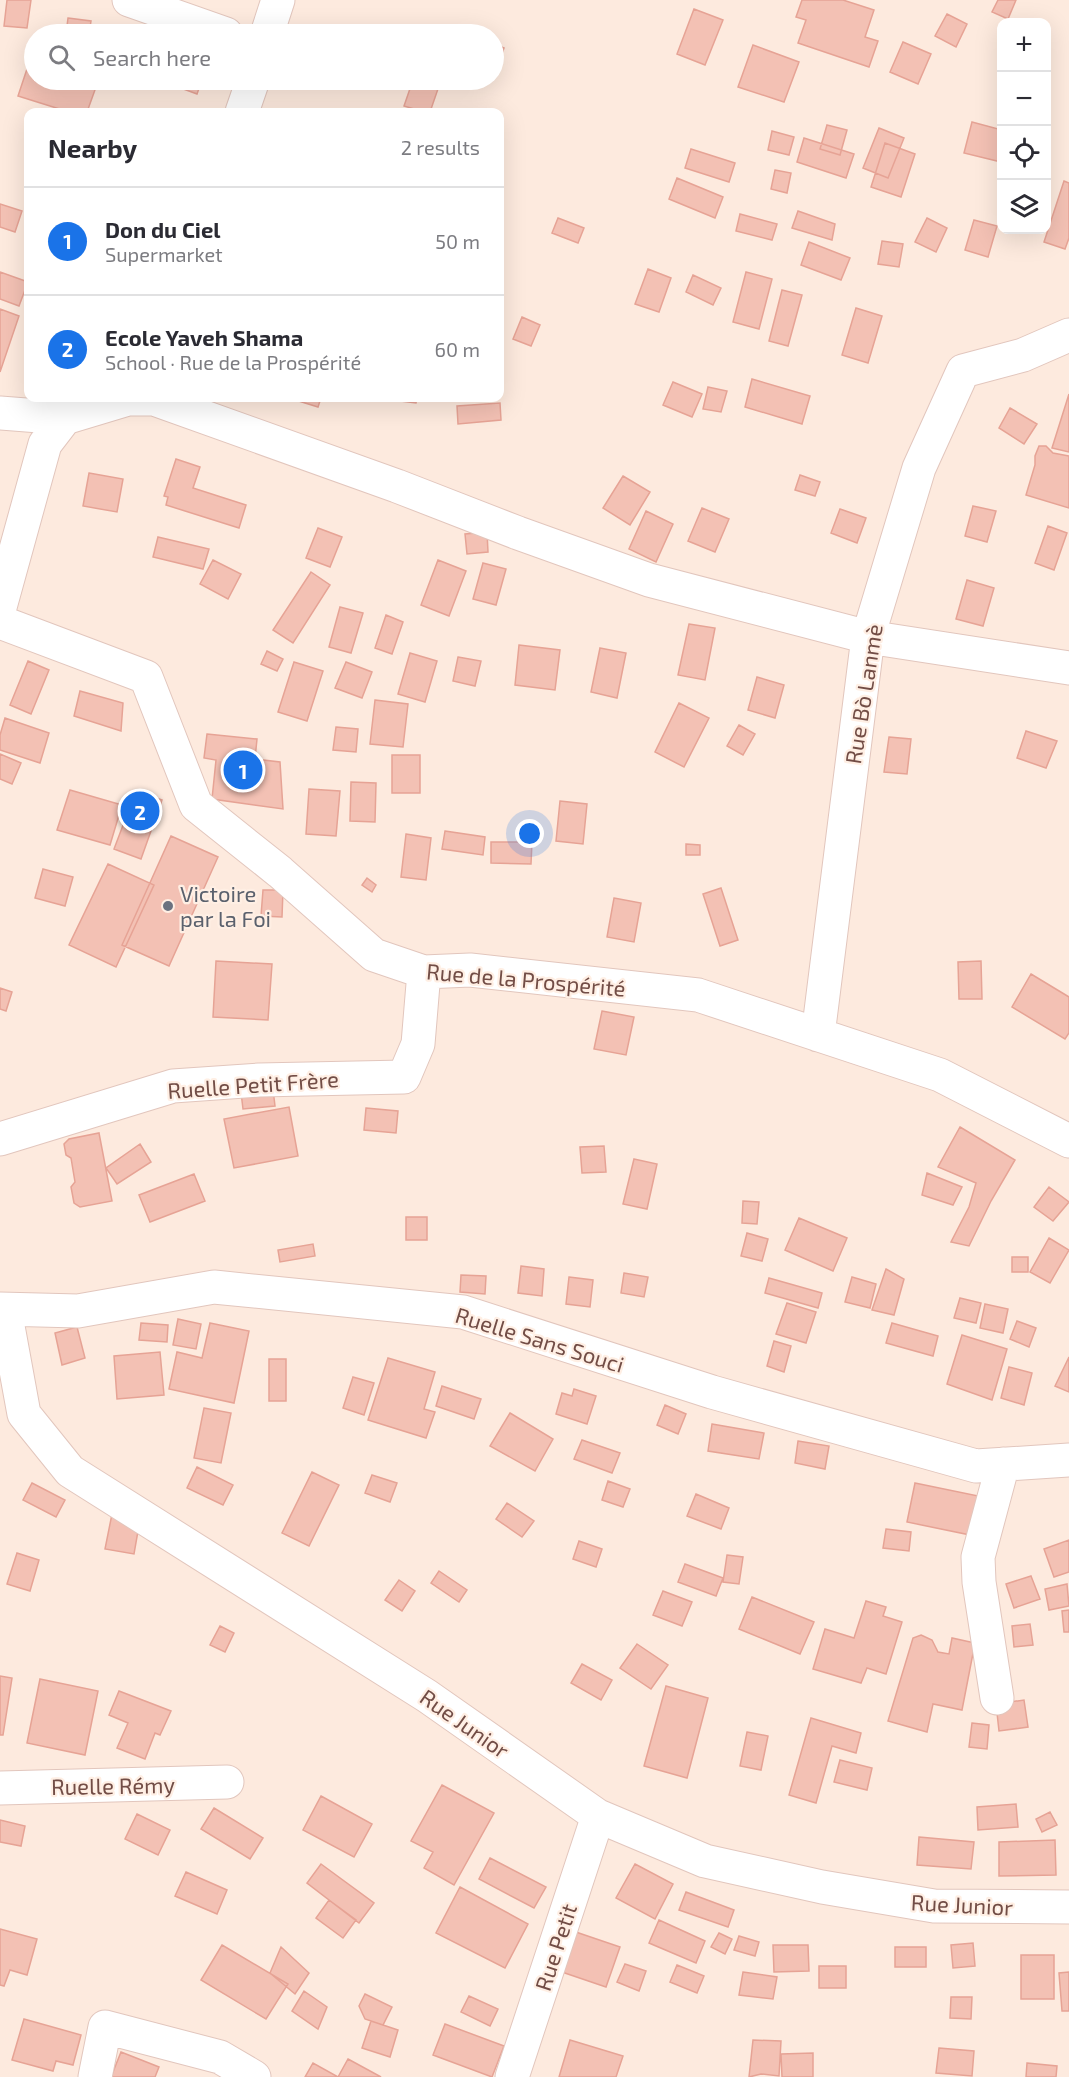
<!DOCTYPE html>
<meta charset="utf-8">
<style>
body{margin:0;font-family:"Exo 2",sans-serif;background:#f2f2f3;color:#2b2b33}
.controls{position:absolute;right:18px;top:18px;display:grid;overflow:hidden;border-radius:12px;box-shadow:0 6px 24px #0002}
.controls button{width:54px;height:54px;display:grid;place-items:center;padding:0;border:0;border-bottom:2px solid #e1e1e2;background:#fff;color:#2b2b33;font:30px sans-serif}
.you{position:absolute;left:530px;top:834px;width:21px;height:21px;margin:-15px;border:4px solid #fff;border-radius:50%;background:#1a73e8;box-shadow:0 0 0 9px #1a73e833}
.badge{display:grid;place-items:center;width:39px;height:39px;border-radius:50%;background:#1a73e8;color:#fff;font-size:20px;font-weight:700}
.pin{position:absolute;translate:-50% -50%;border:3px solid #fff;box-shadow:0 2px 6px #0006}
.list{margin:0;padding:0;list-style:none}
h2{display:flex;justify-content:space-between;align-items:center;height:78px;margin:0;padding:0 24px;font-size:26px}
h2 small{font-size:20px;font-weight:400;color:#7c7c81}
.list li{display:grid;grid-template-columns:39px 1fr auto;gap:18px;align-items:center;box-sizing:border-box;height:108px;padding:0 24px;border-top:2px solid #e1e1e2}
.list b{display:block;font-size:22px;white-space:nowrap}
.list p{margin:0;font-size:20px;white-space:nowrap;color:#7c7c81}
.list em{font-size:20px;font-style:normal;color:#7c7c81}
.icon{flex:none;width:33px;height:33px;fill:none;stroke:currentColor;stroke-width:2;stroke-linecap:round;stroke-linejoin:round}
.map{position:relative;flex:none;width:1069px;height:2077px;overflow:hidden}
.search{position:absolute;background:#fff;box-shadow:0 6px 24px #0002;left:24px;top:24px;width:480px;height:66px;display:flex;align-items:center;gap:15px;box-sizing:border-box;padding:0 21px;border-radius:33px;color:#7c7c81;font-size:22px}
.panel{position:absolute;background:#fff;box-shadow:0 6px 24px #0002;left:24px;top:108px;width:480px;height:294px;border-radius:12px}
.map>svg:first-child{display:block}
</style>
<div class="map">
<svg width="1069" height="2077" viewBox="0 0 1069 2077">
<rect width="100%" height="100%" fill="#fdeade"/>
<!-- building -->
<path fill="#f3c1b4" stroke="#e6a395" stroke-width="1.5" d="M7,0H31L27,28L4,26Z
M802,0H843L874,10L865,37L878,41L869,67L798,43L806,20L796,17Z
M998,0H1016L1008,19L992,12Z
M694,9L723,20L705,65L677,54Z
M947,14L967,24L956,47L935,36Z
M68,18L91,21L89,34H66Z
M298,27L327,34H296Z
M903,42L931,54L918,84L890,72Z
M494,44L504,48L497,68L494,67Z
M753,45L799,62L784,102L738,87Z
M28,66L34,68V80H72L96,87L87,112H69L18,96Z
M159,80H202L197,94Z
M413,80H431L440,83L430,112H424L404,106Z
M972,122L1002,130L1001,162L964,153Z
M827,125L847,130L840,155L820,149Z
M879,128L904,138L888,178L863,168Z
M772,131L794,137L789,155L768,150Z
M804,138L854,154L846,178L797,162Z
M885,143L915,154L901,197L871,187Z
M691,149L735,163L729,182L685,168Z
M775,170L791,173L787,193L771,189Z
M677,178L723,197L715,218L669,199Z
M1064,181L1069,183V238L1065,249L1044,242Z
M0,204L22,211L15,232L0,227Z
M798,211L835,224L832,240L792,228Z
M740,214L777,224L772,240L736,231Z
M558,218L584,228L578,243L552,233Z
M927,218L947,228L936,252L915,242Z
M974,220L997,226L988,257L965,250Z
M882,241L903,244L899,267L878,264Z
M809,242L850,258L841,280L801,265Z
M648,269L671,278L659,312L635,304Z
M0,272L28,282L19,306L0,299Z
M746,272L772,279L759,329L733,322Z
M693,275L721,288L713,305L686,292Z
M782,290L802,295L788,346L769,341Z
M856,308L882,316L868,363L842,355Z
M0,309L19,316L0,372Z
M522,317L540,325L531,346L513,339Z
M752,379L810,396L802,424L745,407Z
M673,382L702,394L692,417L663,405Z
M708,387L727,391L721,412L703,409Z
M1069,394V452L1052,448Z
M289,398H321L318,407Z
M375,398H417L416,403Z
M500,403L501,420L458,424L457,406Z
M1010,408L1037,424L1024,444L999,428Z
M1039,446H1046L1053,453L1069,456V508L1026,495L1035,465V456Z
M176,459L200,467L193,488L246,505L239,528L166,505L168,497L164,496Z
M89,473L123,479L117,512L83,506Z
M800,475L820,482L815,496L795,490Z
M623,476L650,492L630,525L603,508Z
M973,506L996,511L987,542L965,536Z
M702,508L729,519L715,552L688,541Z
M840,509L866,518L857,543L831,533Z
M646,511L673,524L656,562L629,549Z
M1048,526L1067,533L1054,570L1035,563Z
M318,528L342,537L330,567L306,558Z
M487,532L488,552L467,554L465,534Z
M158,537L209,549L203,569L153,557Z
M213,560L241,574L228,599L200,584Z
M438,560L466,571L449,616L421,605Z
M483,563L506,569L496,605L473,599Z
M311,572L330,585L293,643L273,630Z
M967,580L994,588L983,626L956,619Z
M340,607L363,613L351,653L329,647Z
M386,615L403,622L392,654L375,648Z
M689,624L715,628L705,680L678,675Z
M519,645L560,650L555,690L515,685Z
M600,648L626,653L617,698L591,692Z
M267,651L283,659L277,671L261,664Z
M410,653L437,661L425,702L398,694Z
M458,657L481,661L475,686L453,681Z
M28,661L49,670L31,714L10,705Z
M294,662L323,671L307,721L278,712Z
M346,662L372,672L362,698L335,688Z
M757,677L784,685L775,718L748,710Z
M80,691L123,703L121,731L74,716Z
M375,700L408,704L403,747L370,744Z
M679,703L709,718L684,767L655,752Z
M5,718L49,733L40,763L0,750V735Z
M739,725L755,734L743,755L727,746Z
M336,727L358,729L356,752L333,750Z
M1026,731L1057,741L1046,768L1017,758Z
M207,734L257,739L255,759L280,762L283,809L212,799L216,760L204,758Z
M889,737L911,739L907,774L884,772Z
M0,754L21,763L12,784L0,779Z
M392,755H420V793H392Z
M351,782L376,783L375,822L350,821Z
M309,789L340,791L336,836L306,834Z
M70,790L122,805L110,845L57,830Z
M136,791L162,800L141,859L114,849Z
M560,801L587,804L583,844L556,841Z
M445,831L485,837L483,855L442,849Z
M406,834L431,838L426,880L401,877Z
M171,836L218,857L169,966L122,945Z
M491,842H532L531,864L491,863Z
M686,844L700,845V855H686Z
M108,864L154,885L116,967L69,945Z
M43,869L73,877L65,906L35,898Z
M367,878L376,885L372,892L362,885Z
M721,888L738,940L720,946L703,894Z
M263,890H283L282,917L261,916Z
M614,898L641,903L634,942L607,937Z
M216,961L272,964L268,1020L213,1017Z
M981,961L982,999H959L958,962Z
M1031,974L1069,997V1033L1065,1039L1012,1007Z
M0,988L12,992L6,1011L0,1009Z
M602,1011L634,1017L626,1055L594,1049Z
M272,1081L275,1106L243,1109L240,1084Z
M289,1107L298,1156L234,1168L224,1119Z
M366,1108L398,1111L396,1133L364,1130Z
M960,1127L1015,1160L991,1201L969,1246L951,1242L969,1207L976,1183L938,1167Z
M99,1133L112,1201L80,1207L74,1203L71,1187L75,1182L71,1158L66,1155L64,1144L69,1139Z
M140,1144L151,1162L117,1184L106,1168Z
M604,1146L606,1172L582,1173L580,1147Z
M634,1159L657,1164L647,1209L623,1204Z
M927,1173L962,1187L953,1205L922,1195Z
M194,1174L205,1201L150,1222L139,1195Z
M1049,1187L1069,1202L1053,1221L1034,1207Z
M743,1201L759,1202L757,1224L742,1223Z
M406,1217H427V1240H406Z
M799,1218L847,1238L833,1271L785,1250Z
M747,1233L768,1239L762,1261L741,1256Z
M1049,1238L1069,1250L1050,1283L1030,1272Z
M313,1244L315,1256L280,1262L278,1250Z
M1012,1257H1028V1272H1012Z
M521,1266L544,1269L542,1296L518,1293Z
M886,1269L904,1279L894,1315L872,1310Z
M624,1273L648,1277L644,1297L621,1293Z
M461,1275L486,1276L485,1294L460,1292Z
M569,1277L593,1280L590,1307L566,1304Z
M852,1277L876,1284L870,1308L845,1302Z
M769,1278L822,1293L818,1308L765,1293Z
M960,1298L981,1303L976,1323L954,1318Z
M787,1303L816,1312L806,1343L776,1334Z
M985,1304L1008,1309L1003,1333L980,1328Z
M178,1319L201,1324L196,1349L173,1345Z
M1017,1321L1036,1328L1029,1347L1010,1339Z
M141,1323L168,1325L167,1342L139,1340Z
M210,1323L249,1331L234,1403L169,1389L177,1352L202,1358Z
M892,1323L938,1336L933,1356L886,1343Z
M77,1327L85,1358L62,1365L55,1333Z
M962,1335L1007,1349L992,1400L947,1384Z
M774,1341L791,1346L784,1372L767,1366Z
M160,1352L164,1395L117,1399L114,1356Z
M1069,1357V1392L1055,1386Z
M388,1358L435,1372L424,1409L435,1412L426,1438L368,1420Z
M269,1359H286V1401H269Z
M1009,1367L1032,1373L1024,1405L1001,1398Z
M353,1377L374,1383L364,1415L343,1408Z
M442,1386L481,1399L474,1419L436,1406Z
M574,1389L596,1396L587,1424L556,1414L562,1393L572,1396Z
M665,1405L686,1414L678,1434L657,1425Z
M204,1408L231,1413L221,1463L194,1458Z
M510,1413L553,1439L535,1471L490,1446Z
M712,1424L764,1433L759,1459L708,1451Z
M582,1440L620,1453L612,1473L574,1459Z
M798,1441L829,1446L825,1469L795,1463Z
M197,1467L233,1485L223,1505L187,1488Z
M312,1472L339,1485L309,1546L282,1533Z
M372,1475L397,1483L390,1502L365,1493Z
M608,1481L630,1489L623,1507L602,1500Z
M32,1483L65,1500L56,1517L23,1500Z
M915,1483L988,1498L980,1537L907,1522Z
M696,1494L729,1508L721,1529L687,1516Z
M507,1503L534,1521L522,1537L496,1519Z
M113,1509L141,1514L134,1554L105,1549Z
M886,1529L911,1532L909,1551L883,1548Z
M1069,1540V1572L1054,1577L1044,1549Z
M579,1541L602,1549L596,1567L573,1559Z
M17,1553L39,1560L30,1591L7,1584Z
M727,1555L743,1557L739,1584L723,1582Z
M685,1564L723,1578L716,1596L678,1582Z
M439,1571L467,1590L459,1602L431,1583Z
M1031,1576L1040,1599L1014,1608L1006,1584Z
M399,1580L415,1591L402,1611L385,1600Z
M1067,1584L1069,1606L1049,1610L1045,1589Z
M663,1591L692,1602L682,1626L653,1615Z
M752,1597L814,1622L800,1654L739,1629Z
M866,1601L886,1607L883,1616L902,1622L886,1674L867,1668L861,1683L813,1669L825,1629L854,1638Z
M1069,1610V1632H1064L1062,1611Z
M1030,1624L1033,1645L1014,1647L1012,1626Z
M220,1626L234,1633L225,1652L210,1645Z
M921,1635L932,1640L938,1652L949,1654L952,1638L975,1643L962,1710L933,1704L927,1732L888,1721L913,1638Z
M637,1644L668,1665L651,1689L620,1668Z
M582,1664L612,1680L601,1700L571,1683Z
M0,1676L12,1678L3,1735H0Z
M40,1679L98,1691L85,1755L27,1743Z
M666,1686L708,1698L687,1778L644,1766Z
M119,1691L171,1711L160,1735L155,1733L145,1759L117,1748L128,1723L109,1715Z
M1024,1700L1028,1727L999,1731L996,1704Z
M811,1718L861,1733L856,1753L832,1746L816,1803L789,1795Z
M972,1723L989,1725L987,1749L969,1747Z
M747,1732L768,1736L761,1770L740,1766Z
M840,1760L872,1768L867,1790L834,1782Z
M442,1785L494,1813L454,1885L424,1868L433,1852L411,1841Z
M321,1796L372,1824L354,1857L303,1830Z
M1016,1804L1018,1827L978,1830L977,1807Z
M214,1808L263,1838L250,1859L201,1829Z
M1050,1812L1057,1825L1042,1832L1036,1819Z
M137,1814L170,1830L158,1855L125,1839Z
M0,1820L25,1826L21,1846L0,1842Z
M919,1837L974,1842L971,1869L917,1865Z
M1055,1840L1056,1875L999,1876V1842Z
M490,1858L546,1887L534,1908L479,1879Z
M321,1864L374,1903L359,1923L307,1883Z
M635,1864L673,1884L655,1919L616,1898Z
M186,1872L227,1890L217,1914L175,1896Z
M460,1887L528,1924L505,1968L436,1933Z
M686,1892L734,1910L728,1927L679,1910Z
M329,1900L356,1920L343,1938L316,1918Z
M659,1920L705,1941L696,1963L649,1943Z
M0,1929L37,1939L27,1975L10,1970L4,1986L0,1985Z
M567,1929L620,1947L606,1987L553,1969Z
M719,1933L732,1939L725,1954L711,1947Z
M739,1936L759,1942L755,1956L734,1950Z
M973,1943L975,1966L953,1968L951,1945Z
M222,1945L288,1984L266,2019L201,1980Z
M773,1945H808L809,1971L774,1972Z
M281,1947L309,1973L295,1994L270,1973Z
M895,1947H926V1967H895Z
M1021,1955H1054V1999H1021Z
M625,1964L646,1971L639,1991L617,1982Z
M677,1965L704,1976L697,1993L670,1982Z
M819,1966H846V1988H819Z
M743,1972L777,1977L773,1999L739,1995Z
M1069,1972V2011H1062L1059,1973Z
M304,1991L327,2007L318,2029L292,2011Z
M365,1994L392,2007L383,2025L365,2019L359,2006Z
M469,1996L498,2009L490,2026L461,2012Z
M951,1997H972L971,2019L950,2018Z
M24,2019L81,2035L73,2065L56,2061L53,2071L12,2060Z
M371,2021L398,2030L390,2057L362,2048Z
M445,2024L504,2046L492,2077L433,2055Z
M570,2040L623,2056L616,2077H559Z
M753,2040L781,2041L779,2076L761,2074L749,2077Z
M939,2048L974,2051L972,2076L936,2073Z
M121,2052L159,2067L155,2077H111Z
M813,2053V2077H782L781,2054Z
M348,2059L381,2077H305L313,2063L338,2077Z
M1027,2063L1057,2066L1056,2077H1026Z"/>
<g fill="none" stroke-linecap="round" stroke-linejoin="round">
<!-- minor casing -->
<g stroke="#e2c6bd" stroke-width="35">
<path id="minor" d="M129,0L226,34
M267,34L278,0
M242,112L253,80
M0,413L65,418L128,399H154L397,486L518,533L649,580L868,637L1069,668
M0,607L45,444L65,418L79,407
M0,622L146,677L196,805L280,872L374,955L424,972L470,970L698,995L940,1075L1069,1141
M818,1035L868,637L919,468L963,371L1023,355L1069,335
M0,1139L173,1086L259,1080L404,1077L418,1044L424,972
M0,1309L78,1311L214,1287L463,1312L712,1392L976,1466L1069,1460
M5,1310L24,1414L70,1471L427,1696L598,1816L705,1861L822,1887L934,1906L1069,1907
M997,1698L979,1582L978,1557L1003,1464
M0,1788L227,1782
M95,2077L105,2027L220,2057L254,2077
M512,2077L598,1816"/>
</g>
<!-- minor -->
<use href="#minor" stroke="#fff" stroke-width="33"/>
</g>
<!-- markers -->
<circle fill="#6b7280" stroke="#ffefe4" stroke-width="2" cx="168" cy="906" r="6"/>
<g text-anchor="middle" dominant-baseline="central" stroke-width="4.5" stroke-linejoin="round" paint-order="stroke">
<!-- street labels -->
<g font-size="22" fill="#724d46" stroke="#ffefe4">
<text transform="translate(863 694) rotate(-81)">Rue Bò Lanmè</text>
<text transform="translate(526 979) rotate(5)">Rue de la Prospérité</text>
<text transform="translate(253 1084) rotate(-4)">Ruelle Petit Frère</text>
<text transform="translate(540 1339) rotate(17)">Ruelle Sans Souci</text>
<text transform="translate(465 1723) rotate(35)">Rue Junior</text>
<text transform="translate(113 1785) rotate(-1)">Ruelle Rémy</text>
<text transform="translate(962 1904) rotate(3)">Rue Junior</text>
<text transform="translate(555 1947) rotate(-72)">Rue Petit</text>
</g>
<!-- worship labels -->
<g font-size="22" fill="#5b616d" stroke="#ffefe4" text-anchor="start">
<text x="180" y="893">Victoire<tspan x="180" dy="25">par la Foi</tspan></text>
</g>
</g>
</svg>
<div class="controls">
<button>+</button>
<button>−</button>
<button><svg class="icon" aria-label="locate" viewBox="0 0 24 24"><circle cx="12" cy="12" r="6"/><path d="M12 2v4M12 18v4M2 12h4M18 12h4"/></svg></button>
<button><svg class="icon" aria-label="layers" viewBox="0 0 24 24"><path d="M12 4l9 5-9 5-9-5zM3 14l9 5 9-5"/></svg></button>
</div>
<div class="you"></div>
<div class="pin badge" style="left:243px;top:770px">1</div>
<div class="pin badge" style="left:140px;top:811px">2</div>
<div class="search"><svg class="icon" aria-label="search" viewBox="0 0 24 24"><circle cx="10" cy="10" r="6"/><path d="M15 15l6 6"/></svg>Search here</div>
<section class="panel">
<h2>Nearby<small>2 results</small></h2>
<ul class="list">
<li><span class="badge">1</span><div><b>Don du Ciel</b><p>Supermarket</p></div><em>50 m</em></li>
<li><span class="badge">2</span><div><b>Ecole Yaveh Shama</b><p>School · Rue de la Prospérité</p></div><em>60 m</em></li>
</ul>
</section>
</div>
